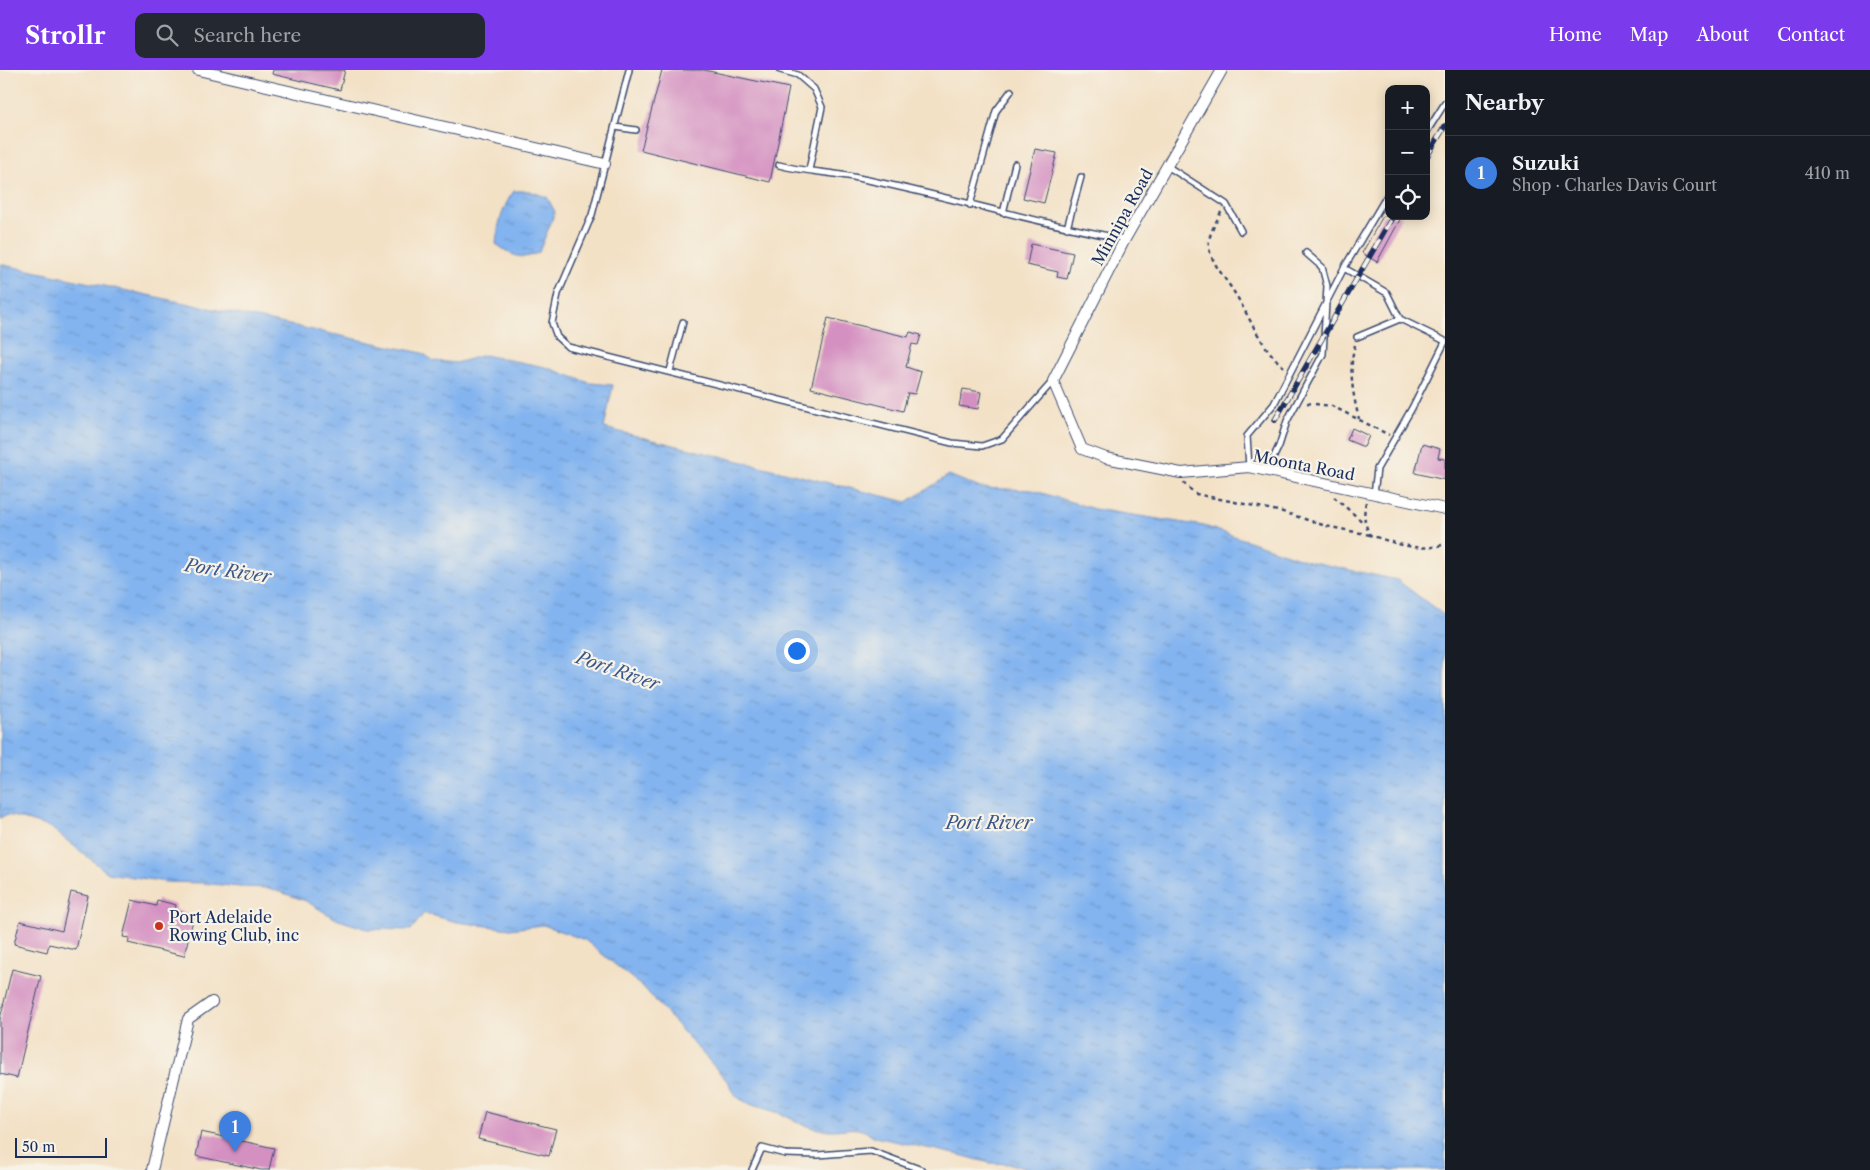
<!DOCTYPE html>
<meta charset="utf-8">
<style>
body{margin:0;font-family:"Libre Caslon Text",serif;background:#242831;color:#f1f3f6}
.controls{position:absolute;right:15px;top:15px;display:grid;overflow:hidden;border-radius:10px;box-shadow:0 2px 12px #0003}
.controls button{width:45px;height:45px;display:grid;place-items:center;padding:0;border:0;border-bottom:1px solid #363941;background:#171b24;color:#f1f3f6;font:25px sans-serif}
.scale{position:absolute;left:15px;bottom:12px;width:92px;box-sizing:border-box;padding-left:5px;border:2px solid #1b2f5e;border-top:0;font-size:14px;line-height:18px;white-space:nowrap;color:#1b2f5e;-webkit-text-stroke:4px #f7f3e8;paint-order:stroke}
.you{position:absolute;left:796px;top:580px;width:18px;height:18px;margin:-12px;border:4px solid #fff;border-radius:50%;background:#1a73e8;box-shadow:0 0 0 8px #1a73e833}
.badge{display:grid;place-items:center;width:32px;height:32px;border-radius:50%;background:#7c3aed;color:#fff;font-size:16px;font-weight:700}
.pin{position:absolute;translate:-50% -41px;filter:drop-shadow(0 1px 2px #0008)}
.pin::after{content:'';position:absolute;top:26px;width:18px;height:15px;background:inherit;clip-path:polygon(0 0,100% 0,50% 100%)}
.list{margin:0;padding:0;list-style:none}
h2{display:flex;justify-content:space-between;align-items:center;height:65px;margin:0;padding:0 20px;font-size:21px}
h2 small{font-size:16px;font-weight:400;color:#9ea1a6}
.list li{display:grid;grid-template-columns:32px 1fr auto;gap:15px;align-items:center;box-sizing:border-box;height:75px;padding:0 20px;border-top:1px solid #363941}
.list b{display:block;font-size:19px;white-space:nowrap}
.list p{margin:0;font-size:16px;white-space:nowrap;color:#9ea1a6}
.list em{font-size:16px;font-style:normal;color:#9ea1a6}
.icon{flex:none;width:28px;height:28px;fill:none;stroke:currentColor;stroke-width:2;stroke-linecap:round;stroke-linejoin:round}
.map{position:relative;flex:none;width:1445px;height:1100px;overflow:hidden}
header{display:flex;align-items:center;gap:30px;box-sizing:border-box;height:70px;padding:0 25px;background:#7c3aed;color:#fff}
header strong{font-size:24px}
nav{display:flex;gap:28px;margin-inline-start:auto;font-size:18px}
.search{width:350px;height:45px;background:#242831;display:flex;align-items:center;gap:12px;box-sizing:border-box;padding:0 18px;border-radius:10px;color:#9ea1a6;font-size:19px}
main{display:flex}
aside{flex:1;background:#171b24}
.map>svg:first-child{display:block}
</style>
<header>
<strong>Strollr</strong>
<div class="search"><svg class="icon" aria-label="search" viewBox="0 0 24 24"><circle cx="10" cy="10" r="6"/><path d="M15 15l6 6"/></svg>Search here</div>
<nav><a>Home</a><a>Map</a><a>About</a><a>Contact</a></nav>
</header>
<main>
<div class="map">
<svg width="1445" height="1100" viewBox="0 0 1445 1100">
<defs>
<pattern id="water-ripples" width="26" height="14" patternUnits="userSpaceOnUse" patternTransform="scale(1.25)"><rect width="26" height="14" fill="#83b4ef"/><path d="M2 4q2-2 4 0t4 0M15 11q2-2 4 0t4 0" fill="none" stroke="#6a93c5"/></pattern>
</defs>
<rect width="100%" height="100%" fill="#f7f3e8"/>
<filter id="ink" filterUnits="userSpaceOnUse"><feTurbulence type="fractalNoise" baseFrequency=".02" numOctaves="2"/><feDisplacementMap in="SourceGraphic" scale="10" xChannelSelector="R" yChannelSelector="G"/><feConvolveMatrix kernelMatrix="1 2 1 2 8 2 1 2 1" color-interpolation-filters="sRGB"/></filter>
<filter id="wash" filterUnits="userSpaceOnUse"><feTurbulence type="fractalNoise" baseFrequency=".0096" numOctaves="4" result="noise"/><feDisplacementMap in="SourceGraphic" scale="20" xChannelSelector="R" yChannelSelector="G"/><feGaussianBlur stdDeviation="1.12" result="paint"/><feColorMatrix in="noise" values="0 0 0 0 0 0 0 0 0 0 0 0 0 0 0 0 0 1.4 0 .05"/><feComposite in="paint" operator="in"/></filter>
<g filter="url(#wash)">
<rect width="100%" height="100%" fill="#f3e1c6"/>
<!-- water -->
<path fill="url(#water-ripples)" stroke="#4f72a6" d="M514,121H529L547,127L555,142L539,182C521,192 512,185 496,174C497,157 503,135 514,121Z
M0,194L422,283L434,291L447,292L456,293L484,285L545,297L590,313L613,315L604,358L907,432L949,405L980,418L1032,420L1094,439L1204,456L1308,491L1397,510L1445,546V1100H1029L1012,1094L990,1093L960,1085L875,1067C855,1053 848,1061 827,1060C809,1059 795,1050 779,1043C765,1038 748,1036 736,1026C732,1023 731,1018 729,1013L645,919L585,870L543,855L510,859L457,852L424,843L411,860L367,859L336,849L306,831L269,818L240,817L203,813L166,812L108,803L50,757L12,746L5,745L0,748Z"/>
<g id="blocks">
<!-- building -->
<path fill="#d490c1" d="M273,0H345L340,20L272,4Z
M662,0H704L789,18L770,112L641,80Z
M1035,79L1057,83L1044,133L1023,128Z
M1383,146H1402L1377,192L1362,183Z
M1031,174L1073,183L1067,209L1057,207L1058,202L1027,195Z
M828,248L908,267L910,262L921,265L918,275L912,274L906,297L921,302L915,324L908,323L903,341L811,318Z
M963,319L981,322L978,339L959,336Z
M1352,358L1369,366L1364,377L1347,370Z
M1422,374L1440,379L1438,388L1445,389V410L1415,403Z
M71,822L88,826L76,880L49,874L47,882L14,874L20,851L62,861Z
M132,830L156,836L157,830L176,835L175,840L194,846L184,886L128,873L130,868L123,867Z
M12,899L41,906L17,1008L0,1004V949Z
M485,1042L556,1059L549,1086L478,1069Z
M201,1062L274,1078L269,1100H261L196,1086Z"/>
</g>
</g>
<g filter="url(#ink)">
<use href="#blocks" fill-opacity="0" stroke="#3b4a6e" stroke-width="1"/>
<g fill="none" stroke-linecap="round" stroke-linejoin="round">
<!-- service casing -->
<g stroke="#3b4a6e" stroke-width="8">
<path id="service" d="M629,0L592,145L558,224L552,253L557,267L568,277L952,373L982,376L1002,369L1053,311
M780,0L798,5L814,19L822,37L809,100
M615,57L636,60
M1426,63L1445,33
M779,95C805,102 832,102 858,108C948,126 1035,153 1125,169
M1167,96L1226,134L1241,161
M970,135L996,41L1011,21
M1003,143L1015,94
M1067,158L1081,107
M1344,198L1387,223L1400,249L1445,271
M1357,267L1400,249
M670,301L683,252
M1249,397L1247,366L1274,334L1344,198L1389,122
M1267,401L1279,376L1287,351L1323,284L1327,216L1322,197L1306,183
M1374,424L1377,399L1412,338L1445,272
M752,1100L762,1078L785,1084L818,1085L871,1081L922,1100"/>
</g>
<!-- minor casing -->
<g stroke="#3b4a6e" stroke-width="12">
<path id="minor" d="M198,0L605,94
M1222,0L1125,169L1053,311L1082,379L1106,388L1181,403L1249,397L1445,439
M152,1100L188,949L212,932"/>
</g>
<!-- path -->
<path stroke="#3b4a6e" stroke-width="2.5" stroke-dasharray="4 4" stroke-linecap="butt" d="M1221,142C1216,153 1207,166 1209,178C1212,194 1226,209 1234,222C1250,247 1261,278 1284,297
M1355,275C1348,299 1353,325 1359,349
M1307,333L1332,336L1389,365
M1184,412L1186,416L1196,424L1283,442L1326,456L1370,465
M1334,427L1364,453
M1366,432C1363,445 1364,453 1370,465C1394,473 1420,483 1445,474"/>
<!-- service -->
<use href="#service" stroke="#fff" stroke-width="5"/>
<!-- minor -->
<use href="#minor" stroke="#fff" stroke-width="10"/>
<!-- rail casing -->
<g stroke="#1b2f5e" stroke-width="5.5">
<path id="rail" d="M1426,88L1445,56
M1275,350L1393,146"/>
</g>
<!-- rail -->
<use href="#rail" stroke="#f7f3e8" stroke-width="4" stroke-dasharray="11" stroke-linecap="butt"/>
</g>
</g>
<!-- markers -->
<circle fill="#c8321e" stroke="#f7f3e8" stroke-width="2" cx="159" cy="856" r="5"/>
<g text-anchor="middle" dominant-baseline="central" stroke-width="4.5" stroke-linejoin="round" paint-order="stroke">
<!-- street labels -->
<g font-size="16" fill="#1b2f5e" stroke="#f7f3e8">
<text transform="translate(1122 147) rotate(-61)">Minnipa Road</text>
<text transform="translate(1304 395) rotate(11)">Moonta Road</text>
</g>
<!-- poi labels -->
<g font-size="16" fill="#1b2f5e" stroke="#f7f3e8" text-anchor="start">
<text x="169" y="847">Port Adelaide<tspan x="169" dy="18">Rowing Club, inc</tspan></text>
</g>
<!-- water labels -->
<g font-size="18" font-style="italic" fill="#3a578a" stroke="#f7f3e8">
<text transform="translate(228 501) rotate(8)">Port River</text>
<text transform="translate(618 601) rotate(19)">Port River</text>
<text x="989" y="753">Port River</text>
</g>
</g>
</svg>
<div class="controls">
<button>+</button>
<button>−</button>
<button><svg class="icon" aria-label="locate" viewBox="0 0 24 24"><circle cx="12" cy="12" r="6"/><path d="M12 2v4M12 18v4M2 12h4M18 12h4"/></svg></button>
</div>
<div class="scale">50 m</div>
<div class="you"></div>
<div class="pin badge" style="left:235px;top:1082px;background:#3f7fe0">1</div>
</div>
<aside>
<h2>Nearby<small></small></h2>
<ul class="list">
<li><span class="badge" style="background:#3f7fe0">1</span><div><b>Suzuki</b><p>Shop · Charles Davis Court</p></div><em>410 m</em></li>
</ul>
</aside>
</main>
